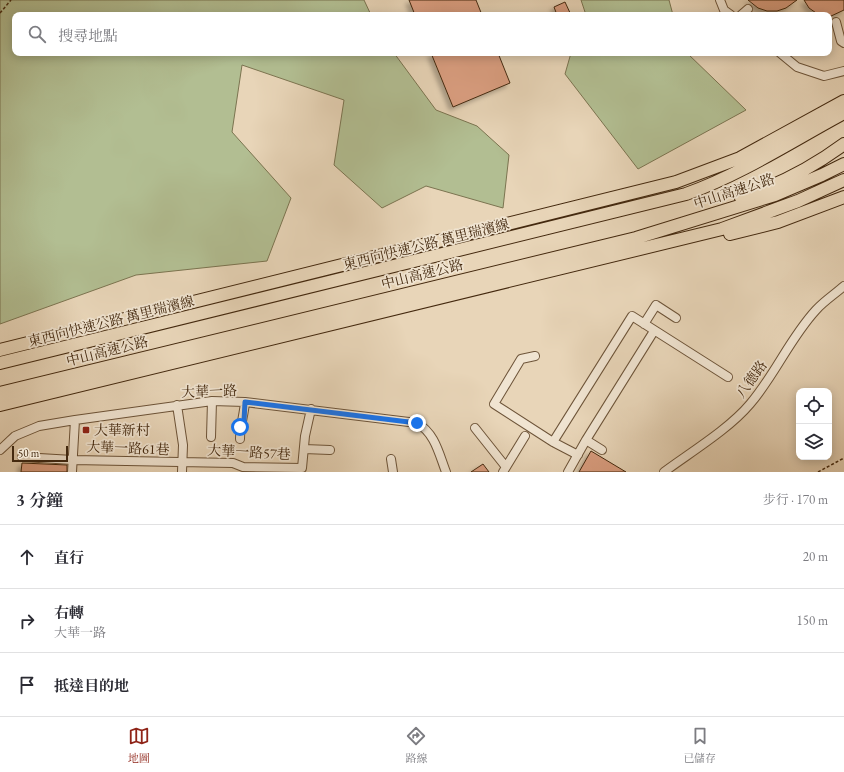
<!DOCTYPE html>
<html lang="zh-TW">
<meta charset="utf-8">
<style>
body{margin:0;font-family:"EB Garamond","Noto Serif TC",serif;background:#f2f2f3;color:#2b2b33}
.controls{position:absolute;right:12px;bottom:12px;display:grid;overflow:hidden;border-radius:8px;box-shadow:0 2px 10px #0003}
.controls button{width:36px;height:36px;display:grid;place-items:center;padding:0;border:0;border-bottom:1px solid #e1e1e2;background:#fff;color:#2b2b33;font:20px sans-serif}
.scale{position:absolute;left:12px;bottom:10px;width:56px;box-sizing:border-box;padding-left:4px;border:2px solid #44290f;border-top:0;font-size:11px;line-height:14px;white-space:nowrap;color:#44290f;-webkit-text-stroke:3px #f0e4d1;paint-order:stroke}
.stop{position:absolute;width:12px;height:12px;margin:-9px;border:3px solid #1a73e8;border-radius:50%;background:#fff}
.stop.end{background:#1a73e8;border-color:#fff;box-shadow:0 1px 4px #0008}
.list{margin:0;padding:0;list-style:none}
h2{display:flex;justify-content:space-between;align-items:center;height:52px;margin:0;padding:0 16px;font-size:17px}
h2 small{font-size:13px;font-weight:400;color:#7c7c81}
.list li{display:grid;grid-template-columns:26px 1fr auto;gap:12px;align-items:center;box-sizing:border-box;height:64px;padding:0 16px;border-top:1px solid #e1e1e2}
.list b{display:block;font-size:15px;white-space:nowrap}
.list p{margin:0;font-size:13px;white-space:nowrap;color:#7c7c81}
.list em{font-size:13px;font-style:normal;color:#7c7c81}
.icon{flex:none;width:22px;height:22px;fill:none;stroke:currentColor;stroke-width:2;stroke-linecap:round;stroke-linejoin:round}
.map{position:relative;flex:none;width:844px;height:472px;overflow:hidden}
.search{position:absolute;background:#fff;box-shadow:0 2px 10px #0003;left:12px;right:12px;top:12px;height:44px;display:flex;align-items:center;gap:10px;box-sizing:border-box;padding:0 14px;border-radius:8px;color:#7c7c81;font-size:15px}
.sheet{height:244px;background:#fff}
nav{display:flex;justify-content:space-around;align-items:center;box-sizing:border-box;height:56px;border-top:1px solid #e1e1e2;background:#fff;font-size:11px;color:#7c7c81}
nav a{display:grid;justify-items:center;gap:2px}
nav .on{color:#8f2418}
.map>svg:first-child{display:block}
</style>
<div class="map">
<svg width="844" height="472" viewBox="0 0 844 472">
<defs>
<filter id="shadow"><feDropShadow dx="-3.5" dy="3.5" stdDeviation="2" flood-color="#0004"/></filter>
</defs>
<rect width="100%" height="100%" fill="#e8d5b8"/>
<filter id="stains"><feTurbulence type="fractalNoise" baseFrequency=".005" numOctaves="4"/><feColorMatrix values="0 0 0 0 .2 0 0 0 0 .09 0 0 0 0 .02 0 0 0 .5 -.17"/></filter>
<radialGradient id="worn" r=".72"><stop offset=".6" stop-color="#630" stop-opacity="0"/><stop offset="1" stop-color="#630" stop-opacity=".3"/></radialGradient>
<!-- green -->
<path fill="#b2be92" stroke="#7b7450" d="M0,0H364L371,15H15V53H394L436,110L477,126L509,155L503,208L426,186L382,208L334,165L344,100L242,65L232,132L291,198L267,261L136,275L0,324Z
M581,0H669L673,15H586Z
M571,53H687L746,110L638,169L565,74Z"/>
<!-- building -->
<path fill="#da9e80" stroke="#44290f" filter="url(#shadow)" d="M409,0H476L482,15H415Z
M748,0H797L786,8L777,11H767L758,8Z
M804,0H844V10L829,17V15H819L809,8Z
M565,2L571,15H557L554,7Z
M431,53H498L510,83L453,107Z
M591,451L626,472H579Z
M22,463L67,465V472H21Z
M483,464L489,472H471Z"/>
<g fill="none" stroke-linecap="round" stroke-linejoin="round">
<!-- minor casing -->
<g stroke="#6d5439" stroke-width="10">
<path id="minor" d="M720,0L724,10L731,15
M741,15L748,9
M836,22L841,41L844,43
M780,53L797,67L824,76L844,71
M644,324L656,305L676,318
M535,356L521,359L494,404L553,442
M177,405L183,445L182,472
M475,428L506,467
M211,437L212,401
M240,439C240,426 244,415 245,402
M586,440L654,331
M304,449L330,450
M0,450L15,436L39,426L75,420L212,401L245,402L417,423C435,433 439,454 446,472
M578,455L553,442L632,316L728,377
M22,457L73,460L233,463L243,467L302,468L305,436L311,409
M391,459L393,472
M72,472L75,420
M503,472L525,436
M568,472L586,440L602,450
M664,472C691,452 729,429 750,404C775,375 790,338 816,310C824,301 835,294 844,286"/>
</g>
<!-- highway casing -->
<g stroke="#44290f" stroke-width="14">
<path id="highway" d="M741,198C778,185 813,167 844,144
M730,234L778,222L844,197
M0,350L676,182L740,158L844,101
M0,363L686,194C742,174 792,141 844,113
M0,393L636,238L775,195L822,175L844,164
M0,405L722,229L798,201L844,180"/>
</g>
<!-- path -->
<path stroke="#44290f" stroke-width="1.5" stroke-dasharray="3 2" stroke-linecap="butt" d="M0,13L11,0
M818,472L844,458"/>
<!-- minor -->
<use href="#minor" stroke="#f0e4d1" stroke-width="8"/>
<!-- highway -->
<use href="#highway" stroke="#e8d5b8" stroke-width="12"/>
</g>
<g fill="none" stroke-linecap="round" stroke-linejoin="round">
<!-- route -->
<path stroke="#1a73e8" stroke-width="5" d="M240,427L244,421L245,402L417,423"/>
</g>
<!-- markers -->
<rect fill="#8f2418" stroke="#f0e4d1" stroke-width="1.5" x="82" y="426" width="8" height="8" rx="2"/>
<g text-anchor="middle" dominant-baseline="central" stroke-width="3.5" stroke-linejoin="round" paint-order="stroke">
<!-- street labels -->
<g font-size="14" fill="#44290f" stroke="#f0e4d1">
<text transform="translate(734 191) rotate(-18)">中山高速公路</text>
<text transform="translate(426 244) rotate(-14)">東西向快速公路 萬里瑞濱線</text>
<text transform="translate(422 274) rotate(-14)">中山高速公路</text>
<text transform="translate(111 321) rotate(-14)">東西向快速公路 萬里瑞濱線</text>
<text transform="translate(107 351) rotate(-14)">中山高速公路</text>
<text transform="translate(751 379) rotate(-54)">八德路</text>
<text transform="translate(209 391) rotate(-2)">大華一路</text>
<text transform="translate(128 448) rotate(2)">大華一路61巷</text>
<text transform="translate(249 452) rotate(3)">大華一路57巷</text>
</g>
<!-- poi labels -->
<g font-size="14" fill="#44290f" stroke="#f0e4d1" text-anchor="start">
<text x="94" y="430">大華新村</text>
</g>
</g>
<rect width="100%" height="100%" filter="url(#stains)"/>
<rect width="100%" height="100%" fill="url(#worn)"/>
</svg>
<div class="controls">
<button><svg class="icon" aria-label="locate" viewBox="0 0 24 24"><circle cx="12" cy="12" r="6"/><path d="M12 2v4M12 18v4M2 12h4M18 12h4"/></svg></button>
<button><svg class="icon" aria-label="layers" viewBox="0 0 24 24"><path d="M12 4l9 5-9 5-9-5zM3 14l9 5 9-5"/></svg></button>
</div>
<div class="scale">50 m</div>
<div class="stop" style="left:240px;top:427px"></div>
<div class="stop end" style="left:417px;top:423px"></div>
<div class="search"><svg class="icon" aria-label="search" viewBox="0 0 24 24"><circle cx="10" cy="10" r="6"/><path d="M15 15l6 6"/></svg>搜尋地點</div>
</div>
<section class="sheet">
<h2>3 分鐘<small>步行 · 170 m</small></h2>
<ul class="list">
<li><svg class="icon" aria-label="ahead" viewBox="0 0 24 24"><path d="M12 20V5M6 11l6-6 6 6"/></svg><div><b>直行</b></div><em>20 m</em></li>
<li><svg class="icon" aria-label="right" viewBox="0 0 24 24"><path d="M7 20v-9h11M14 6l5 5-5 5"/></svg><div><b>右轉</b><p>大華一路</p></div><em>150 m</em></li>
<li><svg class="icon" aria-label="arrive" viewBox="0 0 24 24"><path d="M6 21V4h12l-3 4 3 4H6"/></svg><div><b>抵達目的地</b></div></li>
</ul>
</section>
<nav>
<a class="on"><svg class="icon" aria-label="map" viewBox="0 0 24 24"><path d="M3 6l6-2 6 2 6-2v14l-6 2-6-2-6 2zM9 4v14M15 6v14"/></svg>地圖</a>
<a><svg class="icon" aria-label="directions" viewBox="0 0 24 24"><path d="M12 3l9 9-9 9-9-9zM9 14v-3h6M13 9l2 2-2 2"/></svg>路線</a>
<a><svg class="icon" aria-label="saved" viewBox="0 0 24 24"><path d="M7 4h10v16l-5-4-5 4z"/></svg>已儲存</a>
</nav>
